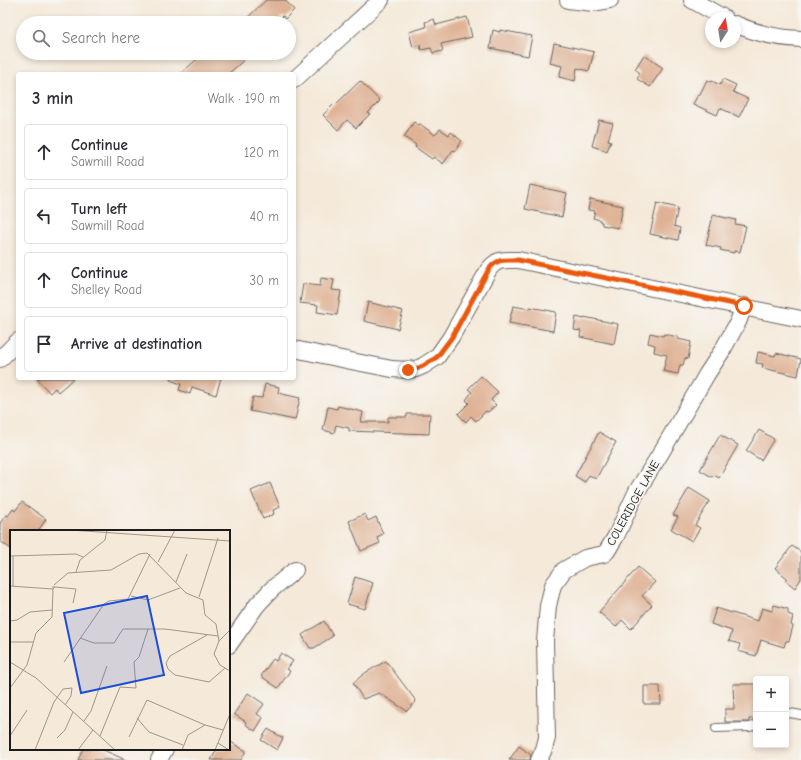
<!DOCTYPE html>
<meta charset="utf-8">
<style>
body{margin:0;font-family:"Comic Neue",sans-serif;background:#f7f7f7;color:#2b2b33}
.controls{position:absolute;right:12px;bottom:12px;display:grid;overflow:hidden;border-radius:4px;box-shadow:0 2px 6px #0003}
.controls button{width:36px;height:36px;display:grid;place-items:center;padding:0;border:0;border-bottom:1px solid #e1e1e2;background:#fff;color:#2b2b33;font:20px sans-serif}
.compass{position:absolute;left:705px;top:12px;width:36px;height:36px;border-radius:50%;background:#fff;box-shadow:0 2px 6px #0003;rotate:12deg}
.stop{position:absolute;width:12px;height:12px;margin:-9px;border:3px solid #ea580c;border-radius:50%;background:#fff}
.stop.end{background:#ea580c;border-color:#fff;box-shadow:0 1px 4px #0008}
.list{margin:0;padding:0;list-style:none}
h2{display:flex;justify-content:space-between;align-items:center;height:52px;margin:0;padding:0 16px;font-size:17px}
h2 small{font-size:13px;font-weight:400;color:#7c7c81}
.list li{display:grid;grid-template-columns:26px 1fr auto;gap:12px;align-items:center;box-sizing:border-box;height:56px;margin:0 8px 8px;padding:0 8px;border:1px solid #e1e1e2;border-radius:4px}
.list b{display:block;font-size:15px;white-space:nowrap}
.list p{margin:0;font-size:13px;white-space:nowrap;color:#7c7c81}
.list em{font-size:13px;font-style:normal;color:#7c7c81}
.icon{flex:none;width:22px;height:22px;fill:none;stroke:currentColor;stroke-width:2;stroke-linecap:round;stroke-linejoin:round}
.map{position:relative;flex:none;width:801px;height:760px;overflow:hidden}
.search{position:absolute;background:#fff;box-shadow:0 2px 6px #0003;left:16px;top:16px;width:280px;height:44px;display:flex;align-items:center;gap:10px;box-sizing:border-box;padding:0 14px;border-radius:22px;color:#7c7c81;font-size:15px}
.panel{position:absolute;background:#fff;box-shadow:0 2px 6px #0003;left:16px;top:72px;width:280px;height:308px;border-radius:4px}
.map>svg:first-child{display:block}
</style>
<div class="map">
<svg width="801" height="760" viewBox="0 0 801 760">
<rect width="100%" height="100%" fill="#f6f6f2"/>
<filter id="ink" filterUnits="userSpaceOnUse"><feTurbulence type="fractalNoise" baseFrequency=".025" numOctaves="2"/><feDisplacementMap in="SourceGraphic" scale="8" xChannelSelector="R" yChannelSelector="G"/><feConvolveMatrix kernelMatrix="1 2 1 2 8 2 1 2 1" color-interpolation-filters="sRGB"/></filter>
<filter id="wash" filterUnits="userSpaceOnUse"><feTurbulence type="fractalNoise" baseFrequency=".012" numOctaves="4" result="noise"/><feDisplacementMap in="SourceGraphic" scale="16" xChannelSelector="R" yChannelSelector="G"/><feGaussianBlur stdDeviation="0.9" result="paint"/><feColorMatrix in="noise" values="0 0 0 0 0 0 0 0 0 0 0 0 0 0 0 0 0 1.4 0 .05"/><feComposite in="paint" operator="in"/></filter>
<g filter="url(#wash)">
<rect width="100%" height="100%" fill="#f5e9d9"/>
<g id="blocks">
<!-- building -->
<path fill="#dfb295" d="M266,0H285L294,10L285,19L283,16L276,23H242Z
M467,17L472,37L441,44L443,51L433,53L431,48L421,50L420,45L413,47L409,32L426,27L425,22L434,19L436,25Z
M493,30L500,32V30L532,36L528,56L490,48Z
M554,43L594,52L589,71L577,68L575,81L559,77L562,66L550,63Z
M204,53H209L214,59L220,53H238L244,60L228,74H180Z
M644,55L663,68L650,87L637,79L640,73L635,69Z
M723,79L736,85L733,92L748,99L739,117L720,108L717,115L693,104L698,95L699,96L707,80L712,82V81L720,85Z
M360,81L380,101L368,113L370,114L356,128L347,120L338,130L323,115L334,104L335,105Z
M599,120L613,123L608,140L611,141L607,151L592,146Z
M414,122L418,125L420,124L435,135L440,129L449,135L451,132L462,141L455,151L453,150L443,164L434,157L432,159L415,147L416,145L404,137Z
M530,185L567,193L562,217L525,209Z
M590,199L623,206L620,222H619L618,228L602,225V222H600V220L593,218L595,211L588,210Z
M657,203L678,208L674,226L680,228L678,240L650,234Z
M713,215L736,220L735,224L746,226L740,252L734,251V253L720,250L721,248L706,245Z
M321,278L334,280L332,290L341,291L337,315L317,312L318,305L300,303L303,284L320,286Z
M368,302L403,311L398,329L364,321Z
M513,306L530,309V307L556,312L553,331L509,323Z
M576,317L584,319V317L618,324L614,344L580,337L581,331L574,330Z
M650,333L663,336L664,334L678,337V339L691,342L688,359L685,358L683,365H680L678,374L663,371L667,355L654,352L655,345L648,343Z
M758,352L775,356L776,353L801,359L798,376L762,368L763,364L756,363Z
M481,376L498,392L491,400L496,405L488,412L486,411L476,421L471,416L466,422L458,414L469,403L466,400L472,392L468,389Z
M36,378H74L58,392L55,388L50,393Z
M170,378H221L216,395L192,387L190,394L179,390L181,384L170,380Z
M265,384L279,387L278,393L300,398L295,420L250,411L253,397L262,398Z
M338,406L363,412L361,422H388V417H407V414H430L429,434L349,431V428L336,425L334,433L323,430L328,407L337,409Z
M759,430L774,439L761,460L746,451Z
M599,432L616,442L596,479L589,475L585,482L575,476Z
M720,435L738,445L719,478L714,475L712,477L700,470Z
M270,483L280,507L273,510L274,514L263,519L251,491Z
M689,488L710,501L695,525L700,528L692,541L671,529L678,517L673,515Z
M22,502L46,519L38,531H11V549L0,541V523L6,515L8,516L13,509L15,511Z
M365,514L368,521L376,517L383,534L377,537L380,543L361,551L349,521Z
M792,546L801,552V579L795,588L785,580L787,578L775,568Z
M638,567L655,582L642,596L652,605L631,629L622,620L616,627L599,612Z
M355,577L373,583L365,609L347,604Z
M774,605L788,609V614L793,616L791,625L793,626L789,641H786L784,647L761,640L756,656L738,651L740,644L729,641L732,631L711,624L716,608L758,621L762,608L772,611Z
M324,621L333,636L314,648H310L302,635Z
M281,653L293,661L287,669L290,671L278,688L261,676L273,659L276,661Z
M386,661L416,701L407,711L379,693L363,699L353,683L365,673Z
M733,684H756V719H749V722H725V709H734Z
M644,686H660L661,704H644Z
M248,693L264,704L257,714L263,718L255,731L245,724L246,722L234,714Z
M268,729L283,738L277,750L261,740Z
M229,741L246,751L241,760H211L217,749H229Z
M519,746L531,755L530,760H509Z
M83,749H101L126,760H78Z"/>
</g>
</g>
<g filter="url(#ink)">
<use href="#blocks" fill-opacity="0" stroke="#68645e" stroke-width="1"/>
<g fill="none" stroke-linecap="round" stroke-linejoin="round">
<!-- lane casing -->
<g stroke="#68645e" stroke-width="10">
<path id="lane" d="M786,714L790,713L801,715
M716,728L750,727L756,725"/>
</g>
<!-- street casing -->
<g stroke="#68645e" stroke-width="18">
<path id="street" d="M568,0L594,3L610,0
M692,0L724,18
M735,24C755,33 779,38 801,39
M294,80L381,0
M294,349L351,361L392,369L408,370L416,369L423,366L437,357L451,337L489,269C498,258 504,260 518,260L801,319
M0,359L18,341
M229,645L257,605L272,589L295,570
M159,760L165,749
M539,760L544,749L547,738L545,641L548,606L553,585L564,570L585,558L604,554L607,551L616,536L637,491L659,456L707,374L722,351L738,322L744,306"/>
</g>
<!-- lane -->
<use href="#lane" stroke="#fff" stroke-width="8"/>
<!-- street -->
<use href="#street" stroke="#fff" stroke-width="16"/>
</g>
</g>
<g fill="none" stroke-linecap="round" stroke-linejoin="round" filter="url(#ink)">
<!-- route -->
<path stroke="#ea580c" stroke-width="5" d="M408,370L416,369L423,366L437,357L452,337L489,269C498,258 504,260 518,260L744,306"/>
</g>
<g text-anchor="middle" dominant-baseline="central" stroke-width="3.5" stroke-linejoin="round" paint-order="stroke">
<!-- street labels -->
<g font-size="12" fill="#1c1c1c" stroke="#f6f6f2">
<text transform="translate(633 503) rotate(-61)">COLERIDGE LANE</text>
</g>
</g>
<!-- overview -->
<g transform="translate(10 530)">
<rect width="220" height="220" fill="#f5e9d9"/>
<path fill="none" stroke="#9e978d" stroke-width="1" d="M60,0L220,11M0,26L66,24L73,27M148,32L165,0M66,42L70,30L95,10L97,0M166,52L177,24M44,55L58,43L101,40L129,24L137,23L176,63L193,70L195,85L206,94L209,111L204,124L210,135L220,141M0,56L43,59L45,57H42M3,56V26M45,57L66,59L63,73M121,66L138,70L170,58M189,67L208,8M0,91L7,90L20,82L42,80M197,105L160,126L156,133L158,139L165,145L199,152L215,138M70,108L84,113H104L113,99H155L208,106M209,111L220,100M0,112H23M0,132L26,148L105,220M54,132L94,74L99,71L118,69L140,24M0,158L17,135L26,103L42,87L43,59M127,188L139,202L173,215M74,191L81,181L97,136M0,206L17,180M90,206L110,157L126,158L124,132L129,127L138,99M119,207L137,170L195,195L213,200M47,208L55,200L63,182M208,213L219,220M25,220L44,172L53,159L62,158L61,166L55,175M68,220L83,200M172,220L178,205L195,195M205,220L220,184"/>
<path fill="#1d4ed8" fill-opacity="0.15" stroke="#1d4ed8" stroke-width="2" d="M137,66L154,145L71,163L54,83Z"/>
<rect width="220" height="220" fill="none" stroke="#1c1c1c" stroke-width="2"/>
</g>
</svg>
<div class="controls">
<button>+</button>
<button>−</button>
</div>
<svg class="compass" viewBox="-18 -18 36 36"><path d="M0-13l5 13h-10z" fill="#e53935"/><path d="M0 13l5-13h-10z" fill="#7c7c81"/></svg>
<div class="stop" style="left:744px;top:306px"></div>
<div class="stop end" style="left:408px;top:370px"></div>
<div class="search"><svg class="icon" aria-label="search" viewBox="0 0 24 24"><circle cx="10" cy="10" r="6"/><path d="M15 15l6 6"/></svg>Search here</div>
<section class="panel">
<h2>3 min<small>Walk · 190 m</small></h2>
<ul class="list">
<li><svg class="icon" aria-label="ahead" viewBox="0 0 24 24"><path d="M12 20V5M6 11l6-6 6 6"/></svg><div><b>Continue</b><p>Sawmill Road</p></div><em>120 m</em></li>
<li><svg class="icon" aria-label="left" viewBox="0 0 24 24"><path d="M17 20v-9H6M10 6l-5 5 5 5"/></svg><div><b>Turn left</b><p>Sawmill Road</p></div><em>40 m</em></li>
<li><svg class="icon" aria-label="ahead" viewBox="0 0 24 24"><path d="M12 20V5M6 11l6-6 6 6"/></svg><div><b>Continue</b><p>Shelley Road</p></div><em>30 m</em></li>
<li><svg class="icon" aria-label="arrive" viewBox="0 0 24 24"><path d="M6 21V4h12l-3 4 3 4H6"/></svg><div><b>Arrive at destination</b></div></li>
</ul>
</section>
</div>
